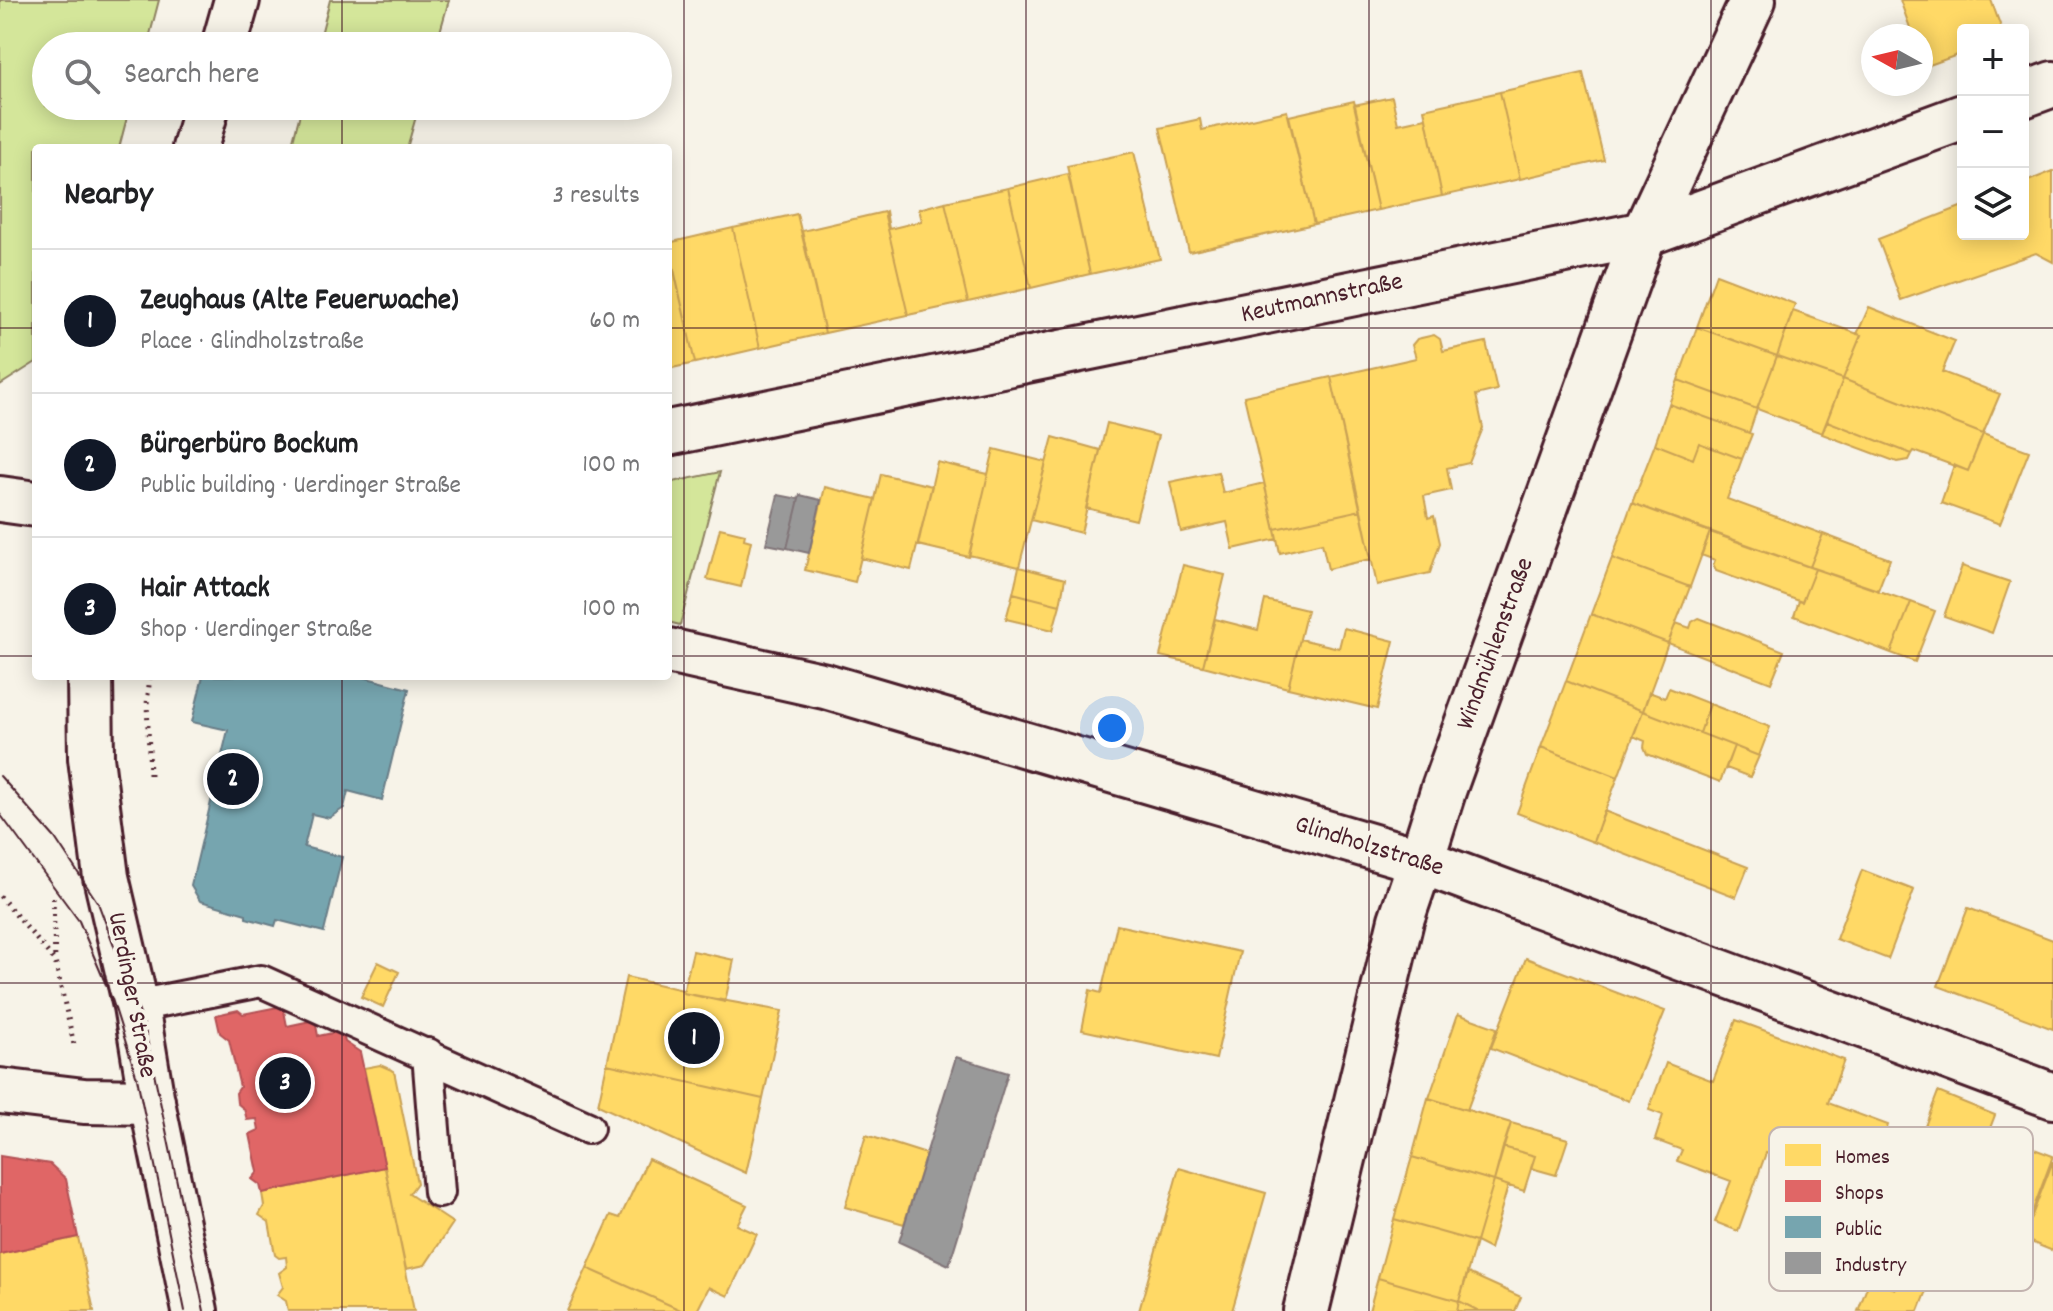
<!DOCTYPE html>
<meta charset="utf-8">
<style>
body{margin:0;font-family:Dekko,sans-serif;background:#f6f6f6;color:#202124}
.controls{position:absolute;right:24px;top:24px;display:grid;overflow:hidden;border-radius:8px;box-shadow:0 4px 20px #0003}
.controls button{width:72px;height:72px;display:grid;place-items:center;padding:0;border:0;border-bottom:2px solid #e0e0e0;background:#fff;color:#202124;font:40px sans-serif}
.compass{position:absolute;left:1861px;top:24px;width:72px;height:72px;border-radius:50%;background:#fff;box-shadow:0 4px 20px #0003;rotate:278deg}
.you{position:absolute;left:1112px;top:728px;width:28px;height:28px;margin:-20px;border:6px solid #fff;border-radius:50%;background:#1a73e8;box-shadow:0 0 0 12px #1a73e833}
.badge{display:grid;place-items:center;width:52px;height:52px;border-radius:50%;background:#111827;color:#fff;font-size:26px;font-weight:700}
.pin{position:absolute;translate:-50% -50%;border:4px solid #fff;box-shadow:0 2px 8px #0006}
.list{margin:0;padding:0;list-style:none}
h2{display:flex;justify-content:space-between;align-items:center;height:104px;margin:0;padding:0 32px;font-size:34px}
h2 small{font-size:26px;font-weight:400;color:#757577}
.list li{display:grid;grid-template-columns:52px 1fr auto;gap:24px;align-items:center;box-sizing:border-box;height:144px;padding:0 32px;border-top:2px solid #e0e0e0}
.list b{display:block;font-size:30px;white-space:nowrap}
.list p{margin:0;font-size:26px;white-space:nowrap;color:#757577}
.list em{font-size:26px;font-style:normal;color:#757577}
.icon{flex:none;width:44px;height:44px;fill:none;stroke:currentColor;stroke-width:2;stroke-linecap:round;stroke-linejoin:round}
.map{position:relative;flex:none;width:2053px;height:1311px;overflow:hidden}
.search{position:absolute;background:#fff;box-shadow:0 4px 20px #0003;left:32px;top:32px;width:640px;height:88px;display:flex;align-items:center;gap:20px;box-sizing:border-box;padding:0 28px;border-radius:44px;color:#757577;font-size:30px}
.panel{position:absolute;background:#fff;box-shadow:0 4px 20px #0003;left:32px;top:144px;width:640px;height:536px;border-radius:8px}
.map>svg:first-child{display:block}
</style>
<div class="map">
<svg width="2053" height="1311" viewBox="0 0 2053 1311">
<rect width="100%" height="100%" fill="#f7f3e8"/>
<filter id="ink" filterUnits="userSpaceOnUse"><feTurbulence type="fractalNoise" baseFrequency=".0125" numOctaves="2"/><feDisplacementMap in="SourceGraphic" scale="16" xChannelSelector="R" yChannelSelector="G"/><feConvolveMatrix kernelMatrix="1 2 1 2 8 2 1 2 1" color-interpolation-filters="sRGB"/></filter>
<g filter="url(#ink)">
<!-- green -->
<path fill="#d4e69a" stroke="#8f8262" stroke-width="2" d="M0,0H159L147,46H46V106H130L119,148H36V362L0,385Z
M330,0H449L436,46H318Z
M302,106H419L407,148H291Z
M720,472L680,625L668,622V483Z"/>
<!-- homes -->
<path fill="#ffd966" stroke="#c9a154" stroke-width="2" d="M1900,0H1991L2002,30H1963V53L1924,67L1921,58V36H1913Z
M1583,73L1604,160L1520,179L1500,92Z
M1500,92L1520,179L1442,196L1424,109Z
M1392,97L1398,124L1426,118L1442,196L1378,210L1354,105Z
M1354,101L1378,210L1314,224L1289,116Z
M1287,111L1314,224L1189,252L1160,128L1200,119L1202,130Z
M1134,152L1160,259L1090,274L1067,166Z
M2053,171V262L2036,253L1901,300L1878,239L1963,206V234H2023V183Z
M1068,174L1090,274L1031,288L1008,188Z
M1008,188L1031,288L968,302L945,202Z
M945,202L968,302L908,315L884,212L886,211L889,229L922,221L919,209Z
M884,212L908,315L825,333L802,231Z
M797,214L825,333L760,348L733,228Z
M733,228L760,348L695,363L668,243Z
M668,244L695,363L668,369Z
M1716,274L1795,304L1777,356L1697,327Z
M1869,307L1955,341L1942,372L2000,394L1983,434L1843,379L1861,335L1857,334Z
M1793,311L1861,335L1843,379L1777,356Z
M1697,327L1777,356L1757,409L1678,380Z
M1434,335L1440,339L1443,351L1486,342L1497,390L1476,395L1483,428L1469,463L1447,468L1451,490L1424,496L1428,518L1434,516L1440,543L1430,573L1377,585L1331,377L1416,358L1412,345L1417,339Z
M1777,356L1843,379L1822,433L1757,409Z
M1331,377L1361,510L1275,529L1244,396Z
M1843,379L1983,434L1968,471L1914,451L1912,454L1827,421Z
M1678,380L1757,409L1749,433L1669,404Z
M1669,404L1752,434L1742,459L1699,443L1693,459L1655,444Z
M1827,421L1912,454L1909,460L1897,462L1822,434Z
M1107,423L1158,436L1136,520L1086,508Z
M1983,434L2029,451L2000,524L1941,503L1954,465L1968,471Z
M1053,437L1100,450L1081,533L1031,520Z
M1699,443L1742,459L1727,499L1823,534L1810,567L1632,503L1655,444L1693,459Z
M994,449L1046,462L1019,567L969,555Z
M937,462L988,474L969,557L918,545Z
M1218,472L1223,493L1264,483L1277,539L1233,549L1227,522L1181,532L1170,482Z
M881,474L932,486L911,570L861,558Z
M825,487L875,499L855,582L805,570Z
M1632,503L1710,532L1690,587L1612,558Z
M1361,510L1371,559L1328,569L1322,543L1280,553L1275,529Z
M720,528L745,534L744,539L751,541L741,587L707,579Z
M1710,532L1815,569L1802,602L1716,571L1713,565L1715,560L1701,555Z
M1823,534L1890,559L1878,590L1810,567Z
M1612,558L1690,587L1668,643L1591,614Z
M1183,565L1225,575L1203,666L1160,656Z
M1962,566L2010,582L1992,633L1944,616Z
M1019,567L1065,579L1060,605L1013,593Z
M1815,569L1911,602L1891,653L1794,616L1799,601L1802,602Z
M1013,593L1060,605L1053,630L1006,619Z
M1265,600L1307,610L1288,688L1203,666L1215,619L1258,630Z
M1911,602L1935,611L1915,662L1891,653Z
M1591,614L1668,643L1643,711L1566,681Z
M1699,618L1784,651L1771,683L1668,643L1676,623L1690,628L1692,622Z
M1344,628L1394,641L1377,709L1288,688L1300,639L1339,648Z
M1566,681L1643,711L1618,777L1541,747Z
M1669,688L1710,704L1700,733L1643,711L1649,692L1665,698Z
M1710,704L1770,727L1759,756L1700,733Z
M1643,711L1734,746L1720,782L1647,754L1644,747L1645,741L1633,736Z
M1734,746L1759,756L1750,777L1726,768Z
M1541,747L1618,777L1593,842L1517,813Z
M1604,811L1748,867L1736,897L1593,842Z
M1862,870L1914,890L1888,959L1836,939Z
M1968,908L2053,940V1029L1938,986Z
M1117,925L1240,952L1216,1059L1082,1030L1090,990L1101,993Z
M693,951L734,960L725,1002L683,993Z
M1526,958L1665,1011L1629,1101L1491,1048Z
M378,962L399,972L383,1007L361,997Z
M626,977L683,990V993L782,1011L763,1099L607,1064Z
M1458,1014L1497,1028L1467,1110L1429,1098Z
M1736,1020L1844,1060L1828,1103L1888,1125L1856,1214L1793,1191L1801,1165L1766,1153L1738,1231L1715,1222L1731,1181L1677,1161L1682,1150L1655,1140L1663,1115L1649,1110L1666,1063L1713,1081Z
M607,1064L763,1099L746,1173L598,1105Z
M380,1065L394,1071L417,1183L409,1194L453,1223L425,1265L406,1269L364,1068Z
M1938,1092L1995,1115L1955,1220L1898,1197Z
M1428,1098L1511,1123L1494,1181L1412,1157Z
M1511,1123L1568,1139L1556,1175L1531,1168L1535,1156L1503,1147Z
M1988,1132L2053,1156L2020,1245L1955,1220Z
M866,1135L926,1154L904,1224L845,1207Z
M1503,1147L1535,1156L1524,1191L1494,1181Z
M1412,1157L1494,1181L1476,1242L1394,1219Z
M648,1159L747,1205L737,1225L757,1234L728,1296L709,1287L697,1311H683L587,1268L611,1215L620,1218Z
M2053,1161V1251L2023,1239Z
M385,1167L414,1311H288L286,1301L277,1295L283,1287L279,1273L287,1267L286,1257L279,1258L275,1255L269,1222L259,1215L264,1206L262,1193Z
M1179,1168L1266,1193L1232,1311H1139Z
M1494,1181L1508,1186L1490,1249L1476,1242Z
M1394,1219L1476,1242L1459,1301L1378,1278Z
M1922,1219L1951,1230L1919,1311H1858L1870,1279L1895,1289Z
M78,1237L94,1311H0V1254Z
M587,1268L683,1311H567Z
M1468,1273L1521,1297L1515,1311H1479L1459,1301Z
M1378,1278L1459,1301L1457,1311H1369Z
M1459,1301L1479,1311H1457Z"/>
<!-- shops -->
<path fill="#e06666" stroke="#b35154" stroke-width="2" d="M283,1006L287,1026L315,1020L318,1036L342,1031L345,1042L360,1052L385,1167L262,1193L260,1185L252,1179L258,1172L250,1134L259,1130L257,1119L247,1120L244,1109L237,1103L236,1093L240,1087L229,1040L220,1033L216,1015L238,1010L243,1014Z
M0,1156L50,1164L66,1179L78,1237L0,1254Z"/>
<!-- public -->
<path fill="#76a5af" stroke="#697d87" stroke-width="2" d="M203,676H359L409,689L382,800L348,791L344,808L329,818L312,814L304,847L342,857L324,932L277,920L275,926L246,918V914L200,901L191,886L228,730L192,722Z"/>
<!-- industry -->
<path fill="#999" stroke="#817478" stroke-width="2" d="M778,495L799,499L787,548L766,544Z
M800,495L821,500L809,553L787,548Z
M956,1057L1008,1073L949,1265L899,1242Z"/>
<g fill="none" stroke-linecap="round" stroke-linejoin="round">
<!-- lane casing -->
<g stroke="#4a1f2b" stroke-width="36">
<path id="lane" d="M136,1006L261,981L588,1128
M428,1054L439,1192"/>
</g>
<!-- street casing -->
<g stroke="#4a1f2b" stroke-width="50">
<path id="street" d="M2023,95L2053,84
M1644,234L1963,117
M1644,234L1753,0
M0,1091L84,1101L152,1102
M1306,1311L1401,920L1421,861"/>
</g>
<!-- secondary casing -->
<g stroke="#4a1f2b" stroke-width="50">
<path id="secondary" d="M224,46L237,0
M195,148L207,106
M668,433L1644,234
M0,499L36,504
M668,651L825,686L1421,861L2053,1096
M90,676L91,758L106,877L136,1006L152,1102L195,1311
M1421,861L1444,788L1644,234"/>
</g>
<!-- path -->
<path stroke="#4a1f2b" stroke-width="5" stroke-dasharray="2 6" stroke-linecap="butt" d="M150,775L147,704L150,676
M0,896L55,961L75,1049
M53,898L55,961"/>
<!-- lane -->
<use href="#lane" stroke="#f7f3e8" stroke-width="30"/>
<!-- street -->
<use href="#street" stroke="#f7f3e8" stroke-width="44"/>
<!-- secondary -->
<use href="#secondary" stroke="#f7f3e8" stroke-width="44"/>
<!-- tram -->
<path stroke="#4a1f2b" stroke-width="2" d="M0,776L55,838L98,903L144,1025L204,1311
M0,814L79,921L112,999L137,1078L185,1311"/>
</g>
</g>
<!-- grid -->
<path fill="none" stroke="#4a1f2b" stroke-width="2" stroke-opacity="0.55" d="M342,0V46M684,0V1311M1026,0V1311M1369,0V1311M1711,0V1311M342,106V148M0,328H36M668,328H2053M0,656H36M668,656H2053M342,676V1311M0,983H2053"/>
<g text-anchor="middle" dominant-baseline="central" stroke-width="8" stroke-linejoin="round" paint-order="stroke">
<!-- street labels -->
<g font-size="26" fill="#4a1f2b" stroke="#f7f3e8">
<text transform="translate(1322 299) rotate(-12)">Keutmannstraße</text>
<text transform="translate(1496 644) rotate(-70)">Windmühlenstraße</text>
<text transform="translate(1369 847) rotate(17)">Glindholzstraße</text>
<text transform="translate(131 995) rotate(79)">Uerdinger Straße</text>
</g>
</g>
<!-- legend -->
<rect x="1769" y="1127" width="264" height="164" rx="12" fill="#f7f3e8" stroke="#c3b3af" stroke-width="2"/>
<rect x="1785" y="1144" width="36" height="22" fill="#ffd966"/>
<rect x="1785" y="1180" width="36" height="22" fill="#e06666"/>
<rect x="1785" y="1216" width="36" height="22" fill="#76a5af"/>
<rect x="1785" y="1252" width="36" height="22" fill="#999"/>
<g font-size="22" fill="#4a1f2b">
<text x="1835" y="1163">Homes</text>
<text x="1835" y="1199">Shops</text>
<text x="1835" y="1235">Public</text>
<text x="1835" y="1271">Industry</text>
</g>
</svg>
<div class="controls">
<button>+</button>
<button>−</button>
<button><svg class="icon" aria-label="layers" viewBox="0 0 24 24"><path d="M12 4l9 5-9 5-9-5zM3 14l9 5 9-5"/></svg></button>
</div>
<svg class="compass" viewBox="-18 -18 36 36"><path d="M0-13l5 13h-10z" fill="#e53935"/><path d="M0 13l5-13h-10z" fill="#757577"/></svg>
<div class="you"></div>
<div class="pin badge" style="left:694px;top:1038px">1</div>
<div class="pin badge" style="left:233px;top:779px">2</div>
<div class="pin badge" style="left:285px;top:1083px">3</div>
<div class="search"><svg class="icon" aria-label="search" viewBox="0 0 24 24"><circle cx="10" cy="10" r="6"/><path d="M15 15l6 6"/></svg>Search here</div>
<section class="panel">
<h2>Nearby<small>3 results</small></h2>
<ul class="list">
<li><span class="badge">1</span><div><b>Zeughaus (Alte Feuerwache)</b><p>Place · Glindholzstraße</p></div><em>60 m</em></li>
<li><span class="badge">2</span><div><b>Bürgerbüro Bockum</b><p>Public building · Uerdinger Straße</p></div><em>100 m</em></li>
<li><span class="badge">3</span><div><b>Hair Attack</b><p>Shop · Uerdinger Straße</p></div><em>100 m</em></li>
</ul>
</section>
</div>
